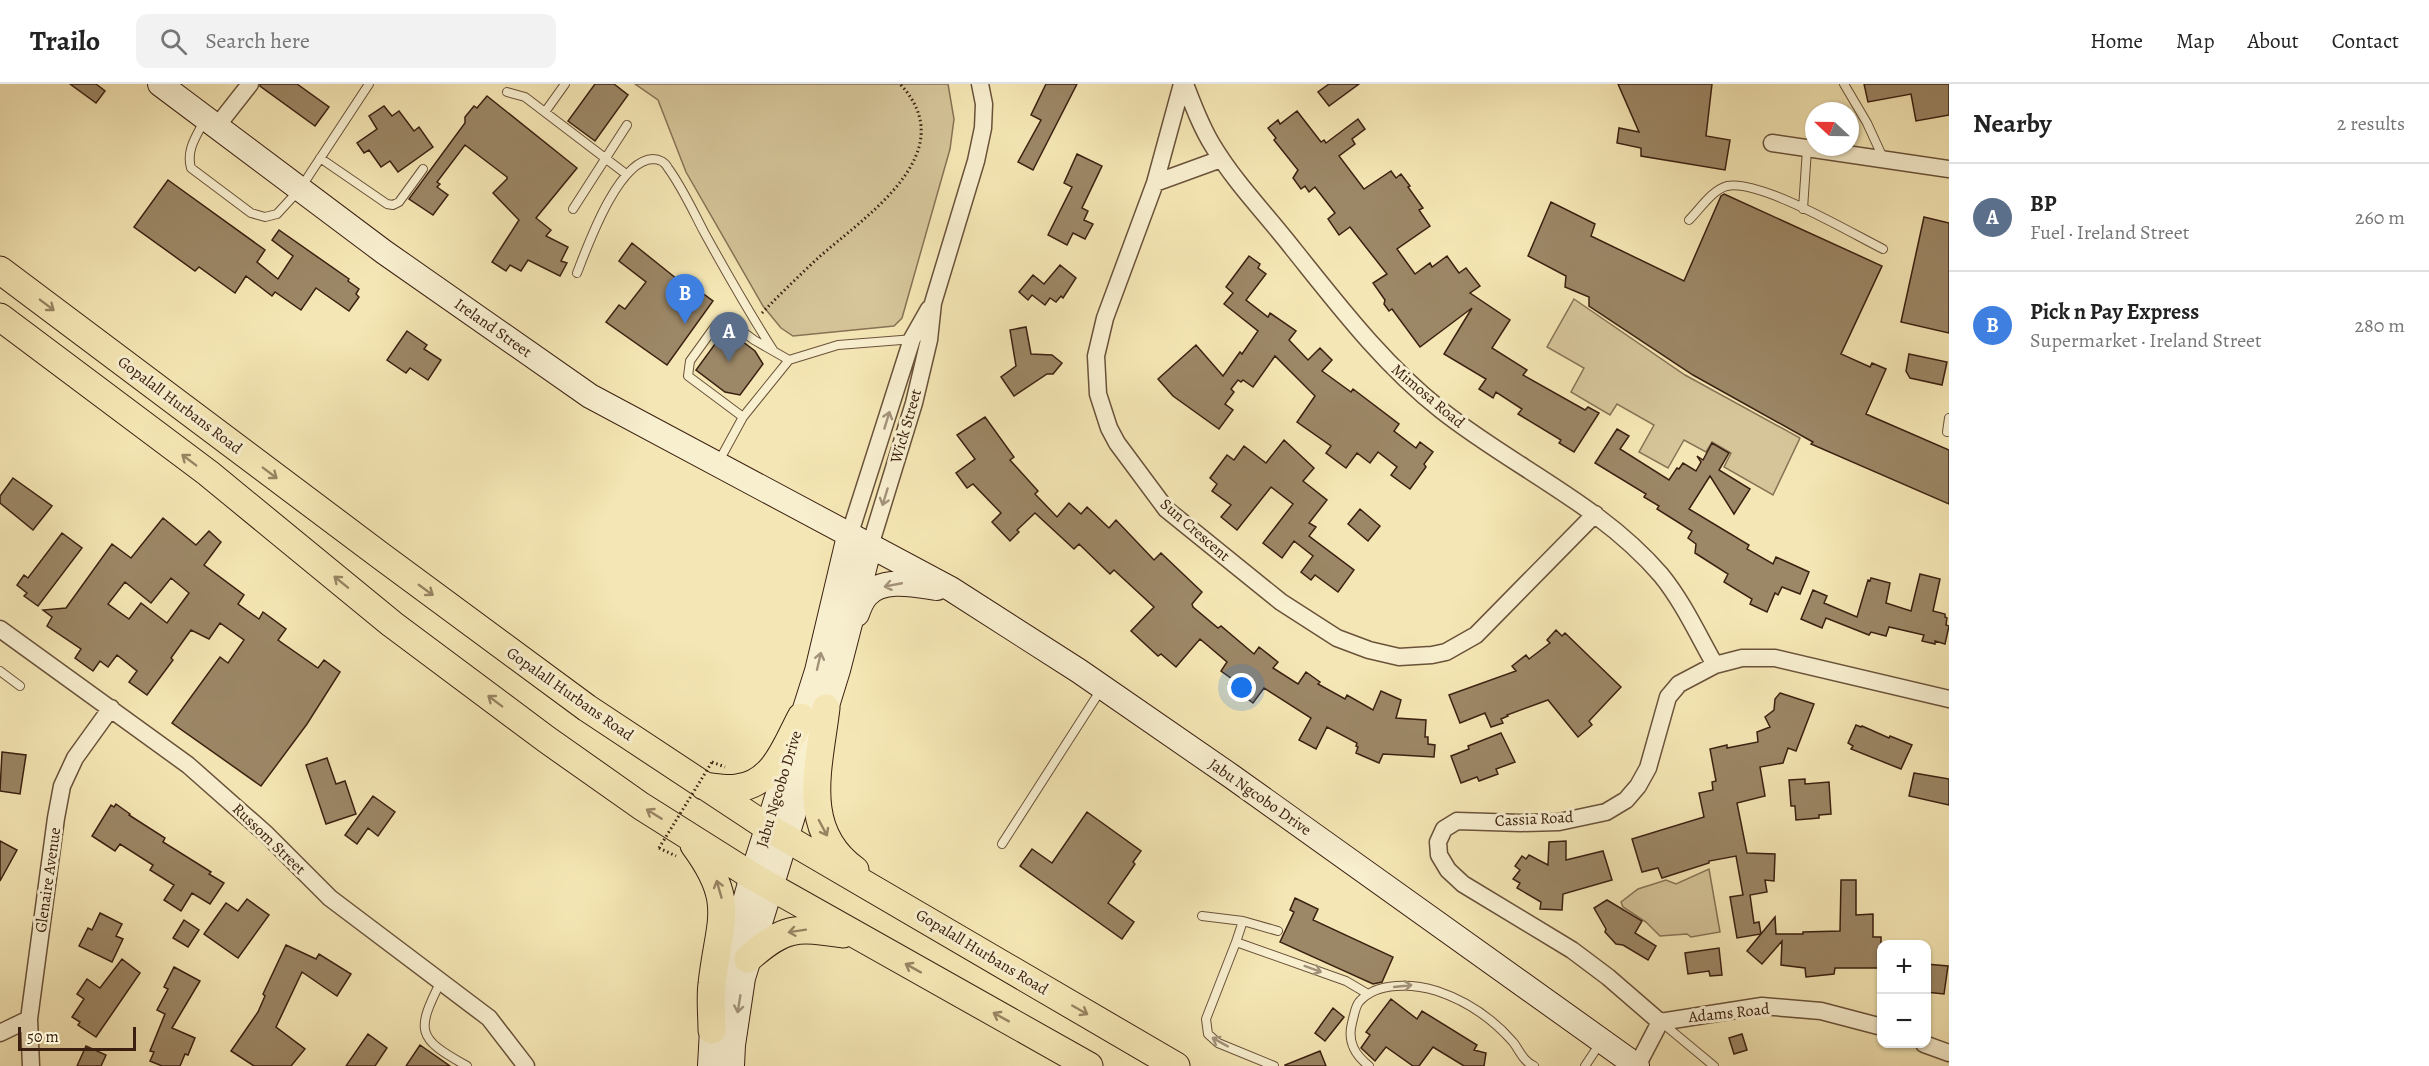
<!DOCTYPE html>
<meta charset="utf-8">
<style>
body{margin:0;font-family:Alegreya,serif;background:#f2f2f2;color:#222}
.controls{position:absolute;right:18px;bottom:18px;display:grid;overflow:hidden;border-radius:12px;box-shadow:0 2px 4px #0004}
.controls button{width:54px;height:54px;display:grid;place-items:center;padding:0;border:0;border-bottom:2px solid #e0e0e0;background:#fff;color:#222;font:30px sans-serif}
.compass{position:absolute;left:1805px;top:18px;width:54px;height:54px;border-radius:50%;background:#fff;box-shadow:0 2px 4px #0004;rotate:292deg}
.scale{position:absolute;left:18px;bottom:15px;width:118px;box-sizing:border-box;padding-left:6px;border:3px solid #3b2011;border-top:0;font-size:16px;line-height:21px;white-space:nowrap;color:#3b2011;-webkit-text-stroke:4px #f8efcf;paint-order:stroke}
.you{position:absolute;left:1242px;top:604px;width:21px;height:21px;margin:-15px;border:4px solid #fff;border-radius:50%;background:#1a73e8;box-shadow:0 0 0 9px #1a73e833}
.badge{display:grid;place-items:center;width:39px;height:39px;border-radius:50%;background:#ea580c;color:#fff;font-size:20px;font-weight:700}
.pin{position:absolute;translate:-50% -50px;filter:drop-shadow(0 2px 3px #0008)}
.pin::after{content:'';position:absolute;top:32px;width:21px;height:18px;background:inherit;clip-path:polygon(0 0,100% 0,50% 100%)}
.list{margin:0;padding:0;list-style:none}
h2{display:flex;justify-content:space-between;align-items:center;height:78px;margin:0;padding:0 24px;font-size:26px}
h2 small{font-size:20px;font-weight:400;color:#767676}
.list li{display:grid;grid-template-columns:39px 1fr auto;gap:18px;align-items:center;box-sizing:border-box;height:108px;padding:0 24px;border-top:2px solid #e0e0e0}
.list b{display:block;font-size:22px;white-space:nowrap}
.list p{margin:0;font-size:20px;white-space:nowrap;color:#767676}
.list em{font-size:20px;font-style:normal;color:#767676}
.icon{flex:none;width:33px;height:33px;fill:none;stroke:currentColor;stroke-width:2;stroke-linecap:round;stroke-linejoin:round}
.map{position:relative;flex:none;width:1949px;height:982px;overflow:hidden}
header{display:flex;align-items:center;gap:36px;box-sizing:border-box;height:84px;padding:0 30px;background:#fff;border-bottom:2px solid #e0e0e0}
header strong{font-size:28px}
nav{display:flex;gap:33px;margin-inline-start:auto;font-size:21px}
.search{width:420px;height:54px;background:#f2f2f2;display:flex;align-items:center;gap:15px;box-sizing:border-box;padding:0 21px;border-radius:12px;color:#767676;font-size:22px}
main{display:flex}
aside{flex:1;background:#fff}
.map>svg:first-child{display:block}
</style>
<header>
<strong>Trailo</strong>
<div class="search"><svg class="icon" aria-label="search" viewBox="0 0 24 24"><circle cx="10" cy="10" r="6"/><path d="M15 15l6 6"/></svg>Search here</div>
<nav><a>Home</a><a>Map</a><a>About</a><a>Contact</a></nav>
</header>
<main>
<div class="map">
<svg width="1949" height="982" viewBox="0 0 1949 982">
<rect width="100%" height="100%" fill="#f5e7b5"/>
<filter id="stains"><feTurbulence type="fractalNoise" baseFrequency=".00333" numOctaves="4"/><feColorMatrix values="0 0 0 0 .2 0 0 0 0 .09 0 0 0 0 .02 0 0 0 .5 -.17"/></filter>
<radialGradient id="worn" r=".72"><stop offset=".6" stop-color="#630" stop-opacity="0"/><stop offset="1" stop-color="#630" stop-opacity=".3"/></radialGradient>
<!-- green -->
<path fill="#d5c599" stroke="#887255" stroke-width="1.5" d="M635,0H948L954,35L950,65L902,234L894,242L793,252L781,244L763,222L686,88L658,16Z
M1574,215L1685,291L1800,354L1773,411L1724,383L1731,369L1712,358L1706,368L1684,356L1668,384L1639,368L1654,341L1617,320L1610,331L1571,308L1584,284L1547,263Z
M1709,785L1720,848L1691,853L1687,850L1660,852L1646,838L1623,823L1621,818L1638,805L1666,796L1676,800Z"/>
<!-- building -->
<path fill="#9c8766" stroke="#3b2011" stroke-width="1.5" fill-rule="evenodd" d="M70,0H96L105,7L96,19Z
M260,0H297L329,23L315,42L260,2Z
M595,0H614L628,11L595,57L568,37Z
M1046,0H1077L1033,86L1018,78L1041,36L1031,31Z
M1329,0H1359L1329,22L1318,8Z
M1618,0H1712L1706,52L1730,56L1725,86L1641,72V64L1617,59L1619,44L1639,48Z
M1864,0H1949V31L1916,37L1911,10L1868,18Z
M487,12L577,84L536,134L551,146L546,152L568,163L561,177L567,179L560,192L528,176L521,187L510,181L506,187L492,178L519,136L493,109L507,95V93L465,61L437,98L440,100L437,103L448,111L433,131L409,115L465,39V33L474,22L477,24Z
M384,22L392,32L399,27L414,47L419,43L433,63L398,88L390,77L381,83L369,66L364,69L357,59L377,45L369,32Z
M1297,27L1321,58L1324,56L1326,59L1358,35L1365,45L1352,55L1355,60L1339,72L1364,105L1391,87L1396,94L1401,90L1410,102L1408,103L1423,124L1419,126L1430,142L1397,165L1415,190L1430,179L1432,183L1447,172L1459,189L1466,184L1480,202L1470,209L1510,236L1492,264L1527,286L1523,291L1585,326L1588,323L1599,329L1574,368L1559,359L1561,356L1518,330L1522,325L1496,308L1493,314L1479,305L1486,295L1444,270L1472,224L1420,263L1392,225L1389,227L1384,220L1385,216L1373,199L1387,190L1350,143L1339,151L1328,135L1335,129L1315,103L1309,108L1305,102L1301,105L1293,94L1298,86L1274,56L1276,54L1268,44L1278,36L1280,40Z
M1077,70L1102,82L1082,124L1088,127L1084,136L1093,140L1085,155L1073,149L1067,161L1048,151L1072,103L1064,99Z
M168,96L265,166L257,178L278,195L293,172L272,156L279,146L349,195L348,197L359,205L356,210L359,213L349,227L316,204L301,226L275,208L272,212L246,192L235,209L199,183L195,187L134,143Z
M1724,110L1882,182L1841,270L1870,283L1872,279L1886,285L1866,330L1949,366V420L1811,360L1813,358L1693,291L1589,222V213L1565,203L1566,192L1528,172L1551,118L1595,140L1591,152L1684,197L1721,112Z
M1924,133L1949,139V249L1901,238Z
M632,159L677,195L679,192L713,217L667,281L606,238L619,221L625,225L646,198L619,177Z
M1249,172L1260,180L1258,184L1266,190L1246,216L1268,233L1270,229L1296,247L1289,256L1308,276L1320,264L1332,276L1322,287L1351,308L1353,305L1399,340L1394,347L1416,364L1420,358L1433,368L1424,380L1426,383L1410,405L1391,391L1397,383L1378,368L1370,379L1357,369L1346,384L1326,369L1331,362L1297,338L1315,312L1275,272L1253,303L1243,296L1241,298L1238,296L1231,305L1234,308L1225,320L1233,326L1219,345L1173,312L1158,295L1196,261L1223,292L1240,268L1242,270L1258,247L1224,220L1233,209L1226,203Z
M1060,181L1076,194L1063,214L1061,212L1056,218L1050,214L1045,221L1032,211L1028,216L1019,208L1033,191L1044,200Z
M1026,243L1031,270L1052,271L1062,279L1053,290H1047L1014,312L1001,293L1016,282L1010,246Z
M726,245L755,267L763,280L740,311L725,308L696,286Z
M407,247L427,261L424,265L441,276L428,296L410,284L406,289L387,276Z
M1909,270L1947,278L1942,301L1910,294L1906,287Z
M985,333L1014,373L1010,376L1038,407L1035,410L1057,433L1069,419L1081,430L1087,423L1109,444L1116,436L1154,476L1161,469L1202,508L1192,520L1193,523L1218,544L1221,542L1254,570L1259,563L1278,578L1273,584L1298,600L1306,588L1320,598L1318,600L1345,615L1347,611L1373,626L1381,607L1401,616L1396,634L1426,636L1425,653H1428V660L1435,661L1434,673L1383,670L1379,679L1356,669L1358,663L1356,662L1357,659L1327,643L1316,665L1299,656L1311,634L1264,604L1253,619L1228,600L1232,595L1221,587L1227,578L1200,555L1176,583L1161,570L1158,572L1131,547L1154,523L1114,486L1110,490L1079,460L1074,465L1035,429L1017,446L1019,448L1010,457L992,438L1001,429L973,400L967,404L956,389L975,375L957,351Z
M1617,345L1629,352L1620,365L1669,396L1677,384L1679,385L1683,379L1696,387L1701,378L1697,372L1703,376L1712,359L1729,369L1719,386L1750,405L1734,430L1710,392L1689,425L1749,461L1747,465L1773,480L1776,473L1809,488L1800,510L1782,503L1778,511L1775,509L1767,528L1750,520L1752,515L1724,498L1728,490L1695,469L1696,460L1688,454L1692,447L1657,425L1659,422L1644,413L1646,410L1595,379Z
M1284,356L1314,384L1303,397L1327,416L1309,439L1316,443L1309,452L1354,486L1338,508L1315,491L1311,496L1301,488L1313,472L1294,457L1282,474L1263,459L1293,420L1271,403L1237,446L1221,433L1231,421L1212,407L1217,400L1210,394L1227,371L1234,376L1244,362L1266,379Z
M13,394L52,422L33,446L0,419V412Z
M1360,425L1380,442L1368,457L1348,440Z
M163,434L196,461L209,447L221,458L204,481L244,511L238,520L259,535L263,528L286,545L278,556L318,584L324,576L340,588L307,640L261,702L172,639L220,573L228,579L244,556L220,539L209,555L191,546L171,574L173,576L147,611L129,598L137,587L117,571L108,583L100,577L93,587L75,574L81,565L47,542L52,533L43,526L66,524L112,460L131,474ZM171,494L189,509L167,539L141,519L129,535L108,520L125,498L151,519Z
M62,449L82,464L38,522L24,512L27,509L17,501L24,491L28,494Z
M1920,490L1940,495L1933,527L1945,530V533L1947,534L1946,541L1949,542L1945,560L1935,557V560L1922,557L1924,551L1889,543L1886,552L1871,548L1869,551L1826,534L1822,544L1801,535L1813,506L1827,512L1824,519L1857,533L1868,496L1870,497L1871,494L1890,499L1886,519L1911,527Z
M1556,546L1562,552L1565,549L1621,603L1589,637L1592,641L1578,653L1548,616L1507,631L1508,632L1501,635L1503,639L1491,643L1485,629L1460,639L1449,611L1516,587L1512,582L1526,571L1529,575L1550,559L1547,556Z
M1780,609L1814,620L1796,667L1788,664L1783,679L1760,683L1765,712L1737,719L1747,769L1775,770L1774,797L1765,796L1767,808L1750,811L1754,839L1759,838L1761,850L1737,854L1730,813L1743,811L1736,772L1709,777V779L1662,794L1658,784L1642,788L1632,755L1704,733L1699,709L1713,706L1712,698L1716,697L1710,665L1727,661V664L1758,658L1757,648L1770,643L1765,633L1774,626L1775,615Z
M1856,641L1861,643L1862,642L1889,654L1890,652L1912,661L1901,685L1851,665L1853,662L1848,659Z
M1501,649L1515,678L1496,685L1498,690L1479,697L1477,693L1461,699L1451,672L1469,665L1468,662Z
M2,668L26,671L20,710L0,707Z
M327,674L336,700L345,697L356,730L326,740L306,681Z
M1914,689L1949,695V721L1909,712Z
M1805,695V700L1829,698L1831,730L1819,731V734L1796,736L1795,722H1791L1789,696Z
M373,712L395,728L378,752L368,744L357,760L345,751Z
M116,720L130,730L129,731L165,754L163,758L211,788L209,790L224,799L210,820L192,809L181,827L164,816L174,801L150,786L153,781L120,760L115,767L92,752L111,721L114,723Z
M1087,728L1141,767L1133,778L1135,780L1108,819L1134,838L1122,855L1020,782L1032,765L1052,779Z
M0,757L17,766L0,797Z
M1566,757V776L1603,767L1612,796L1563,810L1562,826L1540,825L1541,818L1517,804L1520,799L1513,795L1520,786L1515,782L1522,772L1526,775L1529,771L1548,781L1549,758Z
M1841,796H1856V831L1873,830V853H1881V884H1835L1834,890L1806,893L1805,884L1781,881L1782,857L1762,880L1747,867L1775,833L1776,850H1803V848L1840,847Z
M1295,814L1318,825L1313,836L1393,873L1382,898L1373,900L1280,858L1294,828L1290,826Z
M247,815L269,831L238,874L204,850L226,819L238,827Z
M1607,816L1642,837L1635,849L1656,862L1648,876L1623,861L1616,860L1605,848L1606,845L1594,824Z
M100,829L122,840L116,852L123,855L112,878L79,862L88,844L92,846Z
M184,836L199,846L188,863L173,854Z
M286,861L316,875L319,870L351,890L337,912L302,888L276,943L305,965L291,982H254L231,967L258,928L265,912L263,910Z
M1719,864L1722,891L1710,892L1709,887L1688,890L1685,869Z
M122,875L140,889L96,953L78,941L80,938L72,933L84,915L77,910L87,895L100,904Z
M1926,880L1948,882L1944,910L1926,908Z
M174,883L200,897L172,944L195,954L188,971L185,970L180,982H162L150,977L154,968L150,967L165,930L157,926L168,905L164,903Z
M1391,915L1417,935L1422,927L1477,961L1474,966L1486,969L1484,982H1464L1433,963L1419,982H1413L1386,963L1375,977L1361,964L1370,951L1366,948Z
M1333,924L1344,933L1325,957L1315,949Z
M368,950L387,964L375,982H346Z
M1742,950L1747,966L1734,970L1729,954Z
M420,961L450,982H406Z
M86,962L106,971L101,982H77Z
M1320,967L1326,982H1285V981Z"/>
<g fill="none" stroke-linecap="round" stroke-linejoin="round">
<!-- lane casing -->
<g stroke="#6a523a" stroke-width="10">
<path id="lane" d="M1844,0L1867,39L1884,76
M507,8L525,13L626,90
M545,28L565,0
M204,37C196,53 186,66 191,84L251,129L265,133L277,130L300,105L369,0
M320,74L387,120L393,121L399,118L423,85
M573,125L627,41
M1803,125L1807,65
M1689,136C1700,125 1712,106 1727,102C1760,95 1851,149 1883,165
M577,189C588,161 618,76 653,75C659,75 665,78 668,84C682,103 693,127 704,148C726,188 749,228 773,266
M743,333L688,292L690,277L716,241L727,236L754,256L789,276
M1947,348L1949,334
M719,377L743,333L789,276L838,261L914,255
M0,587L20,602
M1002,760L1102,604
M1202,832L1243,837L1278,847
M1236,858L1243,837
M441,897C416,947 416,954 467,982
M1661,938L1714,982
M1274,982L1218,959L1208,950L1206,935L1236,858L1346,897L1368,910
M1369,982C1355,971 1347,958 1352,939C1354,932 1355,923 1359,918C1377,897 1414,900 1437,907C1467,917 1493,935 1513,958C1520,967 1523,977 1534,982
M1585,982L1601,958"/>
</g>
<!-- street casing -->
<g stroke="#6a523a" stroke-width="19">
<path id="street" d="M1182,0L1155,99L1105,234L1096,272L1098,310L1109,344L1117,359L1166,425L1281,518L1337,554L1369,566L1399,573L1432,571L1446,568L1476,551L1595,430
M1185,0C1193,21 1201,43 1213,62C1236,100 1267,131 1294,166C1339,222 1383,280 1441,326C1513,383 1600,420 1661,491C1683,518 1698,551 1715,581
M217,42L250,0
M1772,59L1949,85
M1155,99L1221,75
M849,452L912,255L929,225
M870,462L914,319L929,256L933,219L976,77L983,44L984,20L980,0
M0,545L188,681L265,749L330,814L489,934L526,982
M1660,938L1608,893L1572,866L1463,800L1448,786L1439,771L1438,758L1444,745L1457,737L1521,739L1559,738L1606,728L1626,716L1638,702L1648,684L1668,613L1679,600L1715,581L1742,574H1775L1949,615
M1660,938L1762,922L1821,927L1882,943
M0,949L29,935
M1924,960L1949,969
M31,982L29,935L56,734L62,702L75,674L111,624
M1637,982L1660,938"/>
</g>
<!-- secondary casing -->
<g stroke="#3b2011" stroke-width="26">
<path id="secondary" d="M160,0L384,168L590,312L951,505L1079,587L1231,692L1637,982
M857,530C859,524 862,517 866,512C882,493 916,501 937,504
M710,982L712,946L727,882L752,792L817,587L849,452
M732,982L733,961L743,894L838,586L870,462"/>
</g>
<!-- primary casing -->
<g stroke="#3b2011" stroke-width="29">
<path id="primary" d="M0,186L381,472L587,624L767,743L1176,982
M0,233L208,389L392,540L546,655L641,722L752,792L1089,982
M826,624C819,683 799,746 855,786
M704,702C714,703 727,706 737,704C774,700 786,661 801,633
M694,761C737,819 719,836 712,900C710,915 712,931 712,946
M748,875C785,842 796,843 843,850"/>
</g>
<!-- path -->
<path stroke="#3b2011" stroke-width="3" stroke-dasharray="1.5 3" stroke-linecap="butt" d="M762,229C780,210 799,192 818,174C864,133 965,69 900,0
M712,678L725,683
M659,764L676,772"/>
<!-- lane -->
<use href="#lane" stroke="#f8efcf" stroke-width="8"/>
<!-- street -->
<use href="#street" stroke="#f8efcf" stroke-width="16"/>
<!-- secondary -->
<use href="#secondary" stroke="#f8efcf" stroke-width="24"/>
<!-- primary -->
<use href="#primary" stroke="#f5e7b5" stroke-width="27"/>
<!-- path-bridge -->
<path stroke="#3b2011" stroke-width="3" stroke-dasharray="1.5 3" stroke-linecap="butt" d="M659,764L712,678"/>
</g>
<!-- one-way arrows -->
<defs><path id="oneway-shaft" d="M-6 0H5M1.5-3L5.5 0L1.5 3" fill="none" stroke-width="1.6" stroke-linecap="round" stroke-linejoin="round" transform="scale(1.5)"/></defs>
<g stroke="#988463">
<use href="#oneway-shaft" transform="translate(47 221) rotate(37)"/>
<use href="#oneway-shaft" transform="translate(189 376) rotate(-143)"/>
<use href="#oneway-shaft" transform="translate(270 389) rotate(37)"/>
<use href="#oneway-shaft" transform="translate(341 498) rotate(-141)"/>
<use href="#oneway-shaft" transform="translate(426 506) rotate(36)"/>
<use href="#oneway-shaft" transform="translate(495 617) rotate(-143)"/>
<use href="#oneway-shaft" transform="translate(654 730) rotate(-148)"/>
<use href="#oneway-shaft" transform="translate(823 744) rotate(62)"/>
<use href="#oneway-shaft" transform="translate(719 805) rotate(-106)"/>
<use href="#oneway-shaft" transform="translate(797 847) rotate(171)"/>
<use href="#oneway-shaft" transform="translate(913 884) rotate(-151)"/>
<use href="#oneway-shaft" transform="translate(1080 926) rotate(30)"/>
<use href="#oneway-shaft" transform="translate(1001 933) rotate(-151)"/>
</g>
<g stroke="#a3927a">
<use href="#oneway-shaft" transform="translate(887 336) rotate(-73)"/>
<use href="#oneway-shaft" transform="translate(885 413) rotate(107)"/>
<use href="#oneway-shaft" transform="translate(893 501) rotate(169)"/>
<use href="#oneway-shaft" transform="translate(819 577) rotate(-77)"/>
<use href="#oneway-shaft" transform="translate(1313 885) rotate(20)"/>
<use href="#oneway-shaft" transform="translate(1403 902) rotate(-6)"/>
<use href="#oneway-shaft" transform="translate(739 920) rotate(99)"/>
<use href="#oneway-shaft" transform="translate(1220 958) rotate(-151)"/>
</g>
<g text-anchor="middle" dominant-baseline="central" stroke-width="6" stroke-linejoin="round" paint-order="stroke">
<!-- street labels -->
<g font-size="16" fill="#3b2011" stroke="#f8efcf">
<text transform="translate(493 244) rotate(35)">Ireland Street</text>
<text transform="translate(1428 312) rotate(40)">Mimosa Road</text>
<text transform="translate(180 321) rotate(37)">Gopalall Hurbans Road</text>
<text transform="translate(906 342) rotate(-74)">Wick Street</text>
<text transform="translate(1195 446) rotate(41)">Sun Crescent</text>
<text transform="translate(570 610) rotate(35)">Gopalall Hurbans Road</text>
<text transform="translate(779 705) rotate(-73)">Jabu Ngcobo Drive</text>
<text transform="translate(1260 713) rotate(35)">Jabu Ngcobo Drive</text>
<text transform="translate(1534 735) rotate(-3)">Cassia Road</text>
<text transform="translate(269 755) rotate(44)">Russom Street</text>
<text transform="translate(48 796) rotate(-82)">Glenaire Avenue</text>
<text transform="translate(982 868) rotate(31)">Gopalall Hurbans Road</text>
<text transform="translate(1729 929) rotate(-6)">Adams Road</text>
</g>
</g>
<rect width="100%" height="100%" filter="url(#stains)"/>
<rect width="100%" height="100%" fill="url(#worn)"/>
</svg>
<div class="controls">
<button>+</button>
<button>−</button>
</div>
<svg class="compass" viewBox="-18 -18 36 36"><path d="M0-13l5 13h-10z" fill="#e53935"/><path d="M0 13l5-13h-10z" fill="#767676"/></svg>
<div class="scale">50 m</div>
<div class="you"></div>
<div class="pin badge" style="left:729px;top:278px;background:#5c6f8a">A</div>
<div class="pin badge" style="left:685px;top:240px;background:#3f7fe0">B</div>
</div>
<aside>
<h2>Nearby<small>2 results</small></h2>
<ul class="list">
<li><span class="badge" style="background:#5c6f8a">A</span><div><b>BP</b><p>Fuel · Ireland Street</p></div><em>260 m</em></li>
<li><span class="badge" style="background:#3f7fe0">B</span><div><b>Pick n Pay Express</b><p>Supermarket · Ireland Street</p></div><em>280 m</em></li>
</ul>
</aside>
</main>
